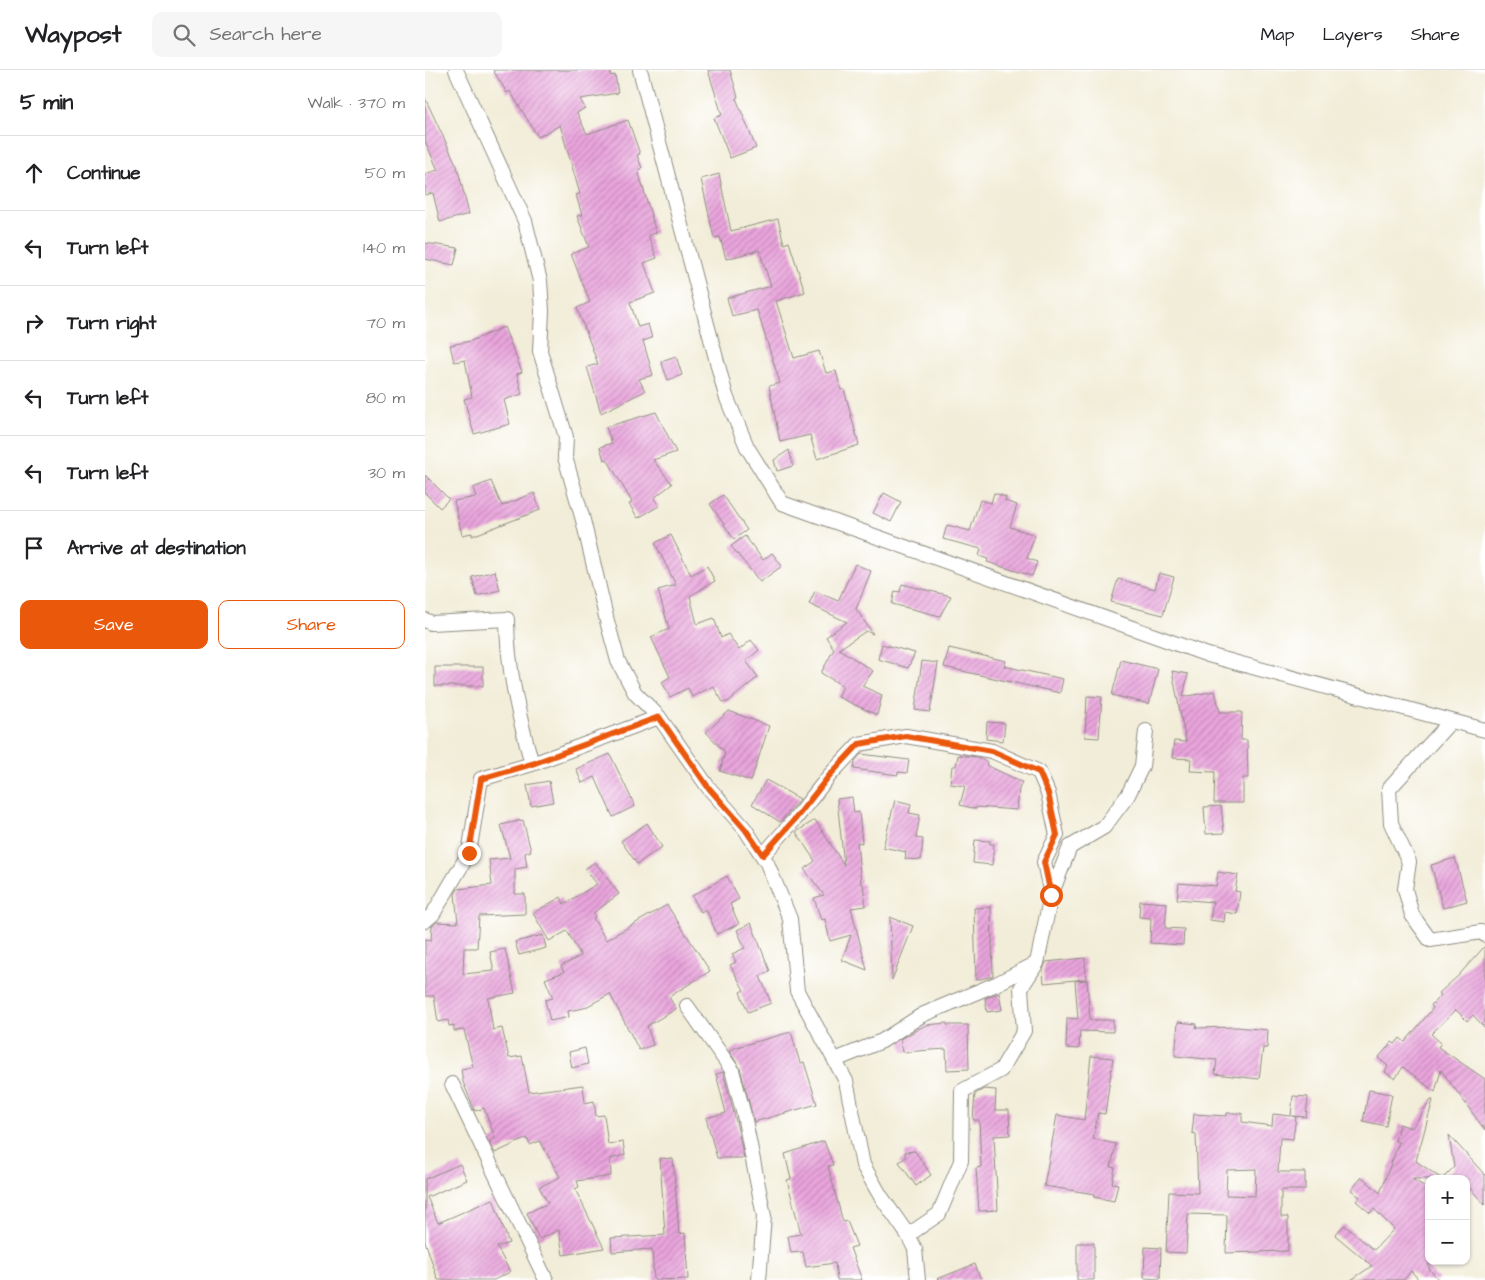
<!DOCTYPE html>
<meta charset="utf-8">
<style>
body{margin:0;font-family:"Architects Daughter",sans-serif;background:#f6f6f6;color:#202124}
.controls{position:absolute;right:15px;bottom:15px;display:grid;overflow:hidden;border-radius:10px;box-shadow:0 1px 4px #0004}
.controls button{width:45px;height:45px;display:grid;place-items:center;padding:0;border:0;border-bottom:1px solid #e0e0e0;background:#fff;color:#202124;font:25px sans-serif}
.stop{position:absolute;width:15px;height:15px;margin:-11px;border:4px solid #ea580c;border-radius:50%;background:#fff}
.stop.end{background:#ea580c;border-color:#fff;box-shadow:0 1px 5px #0008}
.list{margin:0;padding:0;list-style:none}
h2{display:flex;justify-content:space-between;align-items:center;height:65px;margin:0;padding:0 20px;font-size:21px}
h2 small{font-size:16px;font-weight:400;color:#757577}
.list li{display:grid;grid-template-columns:32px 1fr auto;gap:15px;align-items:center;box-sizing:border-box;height:75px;padding:0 20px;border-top:1px solid #e0e0e0}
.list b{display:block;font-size:19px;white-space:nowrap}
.list em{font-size:16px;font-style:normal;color:#757577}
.actions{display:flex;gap:10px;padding:15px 20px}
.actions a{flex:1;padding:11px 0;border:1px solid #ea580c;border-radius:10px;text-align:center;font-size:18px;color:#ea580c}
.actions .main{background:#ea580c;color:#fff}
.icon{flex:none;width:28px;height:28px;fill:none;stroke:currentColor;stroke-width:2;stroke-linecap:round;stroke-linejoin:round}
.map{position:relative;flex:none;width:1060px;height:1210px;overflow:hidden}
header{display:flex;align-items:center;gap:30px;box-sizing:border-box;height:70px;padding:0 25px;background:#fff;border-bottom:1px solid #e0e0e0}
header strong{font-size:24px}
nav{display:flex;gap:28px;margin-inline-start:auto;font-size:18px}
.search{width:350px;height:45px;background:#f6f6f6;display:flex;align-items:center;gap:12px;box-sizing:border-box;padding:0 18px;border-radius:10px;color:#757577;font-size:19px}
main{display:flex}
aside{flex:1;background:#fff}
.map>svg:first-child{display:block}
</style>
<header>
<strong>Waypost</strong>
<div class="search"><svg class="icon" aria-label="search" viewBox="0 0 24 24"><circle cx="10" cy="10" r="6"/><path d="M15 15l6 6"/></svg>Search here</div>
<nav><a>Map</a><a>Layers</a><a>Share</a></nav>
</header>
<main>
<aside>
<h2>5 min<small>Walk · 370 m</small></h2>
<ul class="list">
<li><svg class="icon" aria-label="ahead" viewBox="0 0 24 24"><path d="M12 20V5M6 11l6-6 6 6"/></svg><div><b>Continue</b></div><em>50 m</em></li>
<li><svg class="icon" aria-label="left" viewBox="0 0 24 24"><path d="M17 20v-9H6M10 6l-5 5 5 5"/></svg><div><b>Turn left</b></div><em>140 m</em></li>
<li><svg class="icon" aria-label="right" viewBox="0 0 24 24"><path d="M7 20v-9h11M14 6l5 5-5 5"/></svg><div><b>Turn right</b></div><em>70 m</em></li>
<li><svg class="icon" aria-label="left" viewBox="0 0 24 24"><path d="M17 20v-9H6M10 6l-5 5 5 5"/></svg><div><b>Turn left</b></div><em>80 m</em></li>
<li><svg class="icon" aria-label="left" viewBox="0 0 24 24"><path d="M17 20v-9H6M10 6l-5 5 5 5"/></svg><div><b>Turn left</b></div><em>30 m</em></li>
<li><svg class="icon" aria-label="arrive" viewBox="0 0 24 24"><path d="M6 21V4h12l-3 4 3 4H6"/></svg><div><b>Arrive at destination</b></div></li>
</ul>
<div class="actions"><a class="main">Save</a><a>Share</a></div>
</aside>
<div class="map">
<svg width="1060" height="1210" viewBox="0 0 1060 1210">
<defs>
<pattern id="building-hatch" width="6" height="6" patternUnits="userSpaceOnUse" patternTransform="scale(1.25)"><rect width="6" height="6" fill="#eaa5dd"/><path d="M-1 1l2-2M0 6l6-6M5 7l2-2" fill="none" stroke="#be87b3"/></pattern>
</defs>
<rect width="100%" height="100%" fill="#fff"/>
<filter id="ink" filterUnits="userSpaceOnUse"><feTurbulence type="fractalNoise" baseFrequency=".02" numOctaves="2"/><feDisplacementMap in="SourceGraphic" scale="10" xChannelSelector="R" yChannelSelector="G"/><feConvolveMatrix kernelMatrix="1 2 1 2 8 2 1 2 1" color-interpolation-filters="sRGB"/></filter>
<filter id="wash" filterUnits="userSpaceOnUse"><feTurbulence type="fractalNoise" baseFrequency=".0096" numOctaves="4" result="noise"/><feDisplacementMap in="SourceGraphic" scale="20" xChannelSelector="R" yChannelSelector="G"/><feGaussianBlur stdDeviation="1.12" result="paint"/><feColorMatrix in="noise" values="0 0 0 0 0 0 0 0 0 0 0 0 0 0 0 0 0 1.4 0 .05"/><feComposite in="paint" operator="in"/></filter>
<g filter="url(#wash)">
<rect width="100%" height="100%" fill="#f2edd8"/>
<g id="blocks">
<!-- building -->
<path fill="url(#building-hatch)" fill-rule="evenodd" d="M68,0H185L186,6L190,5L193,23L155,29L160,38L152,43L162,64L203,50L215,84L212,85L217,98L213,100L231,163L223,165L232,188L219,193L230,223L205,232L213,257L223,254L227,268L218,271L228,305L214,309L220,321L176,343L162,297L173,294L152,238L165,232L146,184L164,177L152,146L157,145L151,125L155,124L135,55L113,67L85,21L82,23Z
M283,0H305L313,27L311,28L331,78L305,88L289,48L297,45Z
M0,28L32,96L44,144L15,152L8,123L0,125V104L13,100L0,71Z
M294,104L306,161L353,149L359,174L364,172L380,222L351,231L369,288L394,281L401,303L411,301L416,320L419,319L434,375L392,389L385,365L355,372L344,316L355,313L332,240L307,246L302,228L346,216L334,180L301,189L295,167L289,168L276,109Z
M0,173L33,178L29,195L0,189Z
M79,257L97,302L92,304L97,324L79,330L85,354L49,364L39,329L47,327L40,290L29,292L25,275L46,271Z
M251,286L257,305L243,310L236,291Z
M231,342L251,382L228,390L247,414L229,428L234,436L213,448L204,434L207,432L182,389L179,390L175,377L187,373L181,357Z
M364,380L368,396L352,401L349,390Z
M0,405L24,429L15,438L0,423Z
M66,411L77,436L109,423L115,440L47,466V463L37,465L29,431L51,427L48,418Z
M459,423L476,432L466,452L448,443Z
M569,423L581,427L580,431L592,435L585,457L610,465L602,488L612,492L607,506L562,492L563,489L554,486L556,479L518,469L522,455L545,461L555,430L566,433Z
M298,425L322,460L309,469L285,434Z
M246,465L266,505L282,496L290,511L265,526L272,554L289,548L296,568L303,564L314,580L326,570L334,580L321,591L333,607L303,632H298L288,616L267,627L263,618L245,627L237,612L245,607L226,567L244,559L233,520L251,515L230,473Z
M320,466L338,490L347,483L357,496L335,512L306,476Z
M430,494L446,501L431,539L448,564L441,561L414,579L448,601L437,616L457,625L452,645L413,627L418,616L396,603L409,579L401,567L422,552L384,534L390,521L413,531Z
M70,501L75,520L52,526L47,507Z
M734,503L749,507L738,545L686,532L693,509L730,519Z
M477,514L526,526L515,546L467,534L470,521L475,522Z
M457,574L490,583L483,598L453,589Z
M524,578L581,591L579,596L638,609L635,623L519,597Z
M696,590L733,599L724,634L687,625Z
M497,591L513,593L505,642L490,640Z
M10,597H58V616H10Z
M747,601L763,604L758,627L790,621L795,642H817L816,670H822L823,708H818V733H789L790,702L765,701L766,689L747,688L749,671L761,672Z
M662,626L677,627L674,668L660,667Z
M304,641L344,656L326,711L295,701L300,682L281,662Z
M562,652L580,653L578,671L561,669Z
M185,684L210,736L188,747L170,707L157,713L151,699Z
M436,684L484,690L482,703L473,702V705L429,699L430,691Z
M533,685L552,687L562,692L561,695L597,712L594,719L592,740L551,737V739L535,735L540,716L525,714L527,696H531Z
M341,710L375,729L355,752L327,734Z
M124,711L128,732L106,736L102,715Z
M427,727L429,743L434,742L437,773L432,772L436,814H438L441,836L426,838L442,900L417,890L426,865L405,871L400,849L396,850L389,828L399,825L379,799L390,791L371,762L390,750L419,795L412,729Z
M470,730L486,734L484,743L495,745L491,768L498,769L496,790L480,789L481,782L458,777Z
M796,736L799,763L781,764L779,737Z
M98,750L106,781L100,783L102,797L90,799V824H100V844L54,846L52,878H39L38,904L69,901L65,882L80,879L90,923L63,928L68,960L77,958L84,988L97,986L104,1022L158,1015L160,1033L169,1031L171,1046L179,1045L183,1074L198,1072L200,1085L185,1089L186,1106L152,1111L154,1117L150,1119L179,1178L138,1185L134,1160L114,1169L102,1143L123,1133L114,1117L135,1107L115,1071L105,1075L102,1068L70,1083L64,1071L70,1068L59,1038L50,1041L38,1012L36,999L48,997L39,960L29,961V955L24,956L23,950L13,952L9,926H0V869L6,870L7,856L12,852L33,853L30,824L33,819L67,815L64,790L85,788L76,755Z
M222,753L237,777L212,794L196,771Z
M550,770L565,771V774H569L567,795L548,793Z
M1030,788L1042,831L1018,838L1006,795Z
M170,792L194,824L168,843L170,847L168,848L181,870L242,835L285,901L244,927L251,939L222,956L228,975L214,980L185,924L159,938L143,941L144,947L125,951L120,930L128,928L120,909L139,902L136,896L156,886L142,861L124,871L108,843L136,827L139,834L172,814L160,799Z
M793,802L813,805L810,821L815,822L812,844L800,842L799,852L785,850L788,832L752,829L754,813L791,816Z
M302,806L314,829L305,834L314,854L292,864L281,839L276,842L267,826Z
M715,831L742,833L740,858L759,859L758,875L725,873L726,848L714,847Z
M566,837L568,906L551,910L549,838Z
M465,847L488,856L467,910Z
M326,853L345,901L335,906L346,933L323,942L315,922L319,920L305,895L311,892L307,884L320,878L312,860Z
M118,865L121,878L94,885L90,872Z
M1060,876V958L1048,945L1042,951L1031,940L1006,964L1016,973L1013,977L1060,1009V1060L1016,1000L1010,1022L978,997L970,1009L960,1002L963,996L953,988L967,972L970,974L975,968L980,972L1008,938L1006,935L1016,925L1014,923L1033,906Z
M660,888L661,909L619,913L618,900L621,892Z
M662,910L665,950H688V962L655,961L654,979L641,978L642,948L653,949L650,911Z
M574,923L577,940L562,942L560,928Z
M753,952L772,954L771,958L812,957L843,960L842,978H838L834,1009L790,1004L792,990L750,986Z
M522,953V955H543L544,999L522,1000L521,979L478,982L475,969L501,955Z
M366,962L375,993L379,992L392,1034L329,1052L315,998L304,981L312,977Z
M160,978L163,994L147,998L144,982Z
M666,986L688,988L680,1044L673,1043L668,1069L691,1074L686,1097L690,1098L687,1113L693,1114L689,1131L669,1127L670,1124L619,1116L632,1045L659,1050Z
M298,1002L310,1047L319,1088H292L281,1048L301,1043L291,1004Z
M559,1019L571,1020L570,1040H584L585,1065L569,1066L573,1140L554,1141L551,1098L556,1097L554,1050H548L550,1024Z
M944,1020L967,1024L961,1056L938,1051Z
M868,1026L883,1027L881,1047L867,1046L871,1047L868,1069L855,1068L853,1102H880V1120H856V1147H863V1181L801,1183L802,1145L763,1144L761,1183L741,1182L744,1122L773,1123L771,1064L767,1063L769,1044L802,1046V1043H817V1052L847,1056L848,1044L866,1046ZM831,1099L830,1126L801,1125L802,1100Z
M1006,1030H1008L991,1091L1017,1109H987L1004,1119V1199L1014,1210H994L986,1201L979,1210H926L947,1196L910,1165L919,1155L949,1180L969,1159L949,1139L945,1143L931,1131L935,1127L926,1120L937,1107L955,1123L974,1072L970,1071L974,1054L987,1058Z
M1024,1065L1060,1105V1135L1041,1114V1109H1017L1029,1097Z
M399,1071L408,1095L403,1096L418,1152L422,1151L432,1176L425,1178L437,1210H412L410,1193L381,1197L378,1182L366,1183L363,1166L376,1164L362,1110L366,1109L360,1084Z
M490,1081L506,1105L491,1116L474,1092L480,1088V1082Z
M235,1088L248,1089L254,1164L260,1163L263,1209L229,1210L227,1179L187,1182L186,1168L240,1165Z
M35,1094L42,1110L2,1127L13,1153L68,1129L84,1173L72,1177L85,1202L69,1210H13L0,1171V1109Z
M652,1173H669V1210H652Z
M720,1177L736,1178L735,1209L719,1208Z
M550,1194L556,1210H512V1209Z"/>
</g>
</g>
<g filter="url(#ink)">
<use href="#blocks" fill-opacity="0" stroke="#8e8c82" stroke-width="1"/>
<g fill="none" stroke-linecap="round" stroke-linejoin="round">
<!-- street casing -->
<g stroke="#8e8c82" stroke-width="16">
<path id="street" d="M31,0L100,151L115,211L117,241L115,281L141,367L140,387L158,450L182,551L193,591L210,623L234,647L283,717L320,759L342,793L365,849L372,921L421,1011L438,1095L455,1125L483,1165L490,1179L493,1210
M215,0L301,326L322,377L357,433L783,585L1060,660
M0,550L6,553L82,549C82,598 94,647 107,694
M1026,651L964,719L966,753L984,792L980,819L987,845L1005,870L1056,862L1060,865
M338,785L371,748L404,706L434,674L481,666L567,681L614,702L623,723L632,765L619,792L626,825
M0,851L8,844L44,783L56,709L107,694L234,647
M262,936L307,1000L319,1045L339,1146L334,1210
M410,990L457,971L497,945L571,914L612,893
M27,1014L121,1210
M483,1165L514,1144L536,1091L537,1021L576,1000L599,961L596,918L612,893L626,825L645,777L679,757L703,725L717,696L721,661"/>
</g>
<!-- street -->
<use href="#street" stroke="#fff" stroke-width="14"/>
</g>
</g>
<g fill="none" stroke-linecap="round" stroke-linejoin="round" filter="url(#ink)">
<!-- route -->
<path stroke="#ea580c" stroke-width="6" d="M44,783L56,709L107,694L234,647L283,717L320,759L338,785L371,748L404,706L434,674L481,666L567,681L614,702L623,723L632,765L619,792L626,825"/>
</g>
</svg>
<div class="controls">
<button>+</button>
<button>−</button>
</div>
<div class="stop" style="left:626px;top:825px"></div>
<div class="stop end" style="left:44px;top:783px"></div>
</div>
</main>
